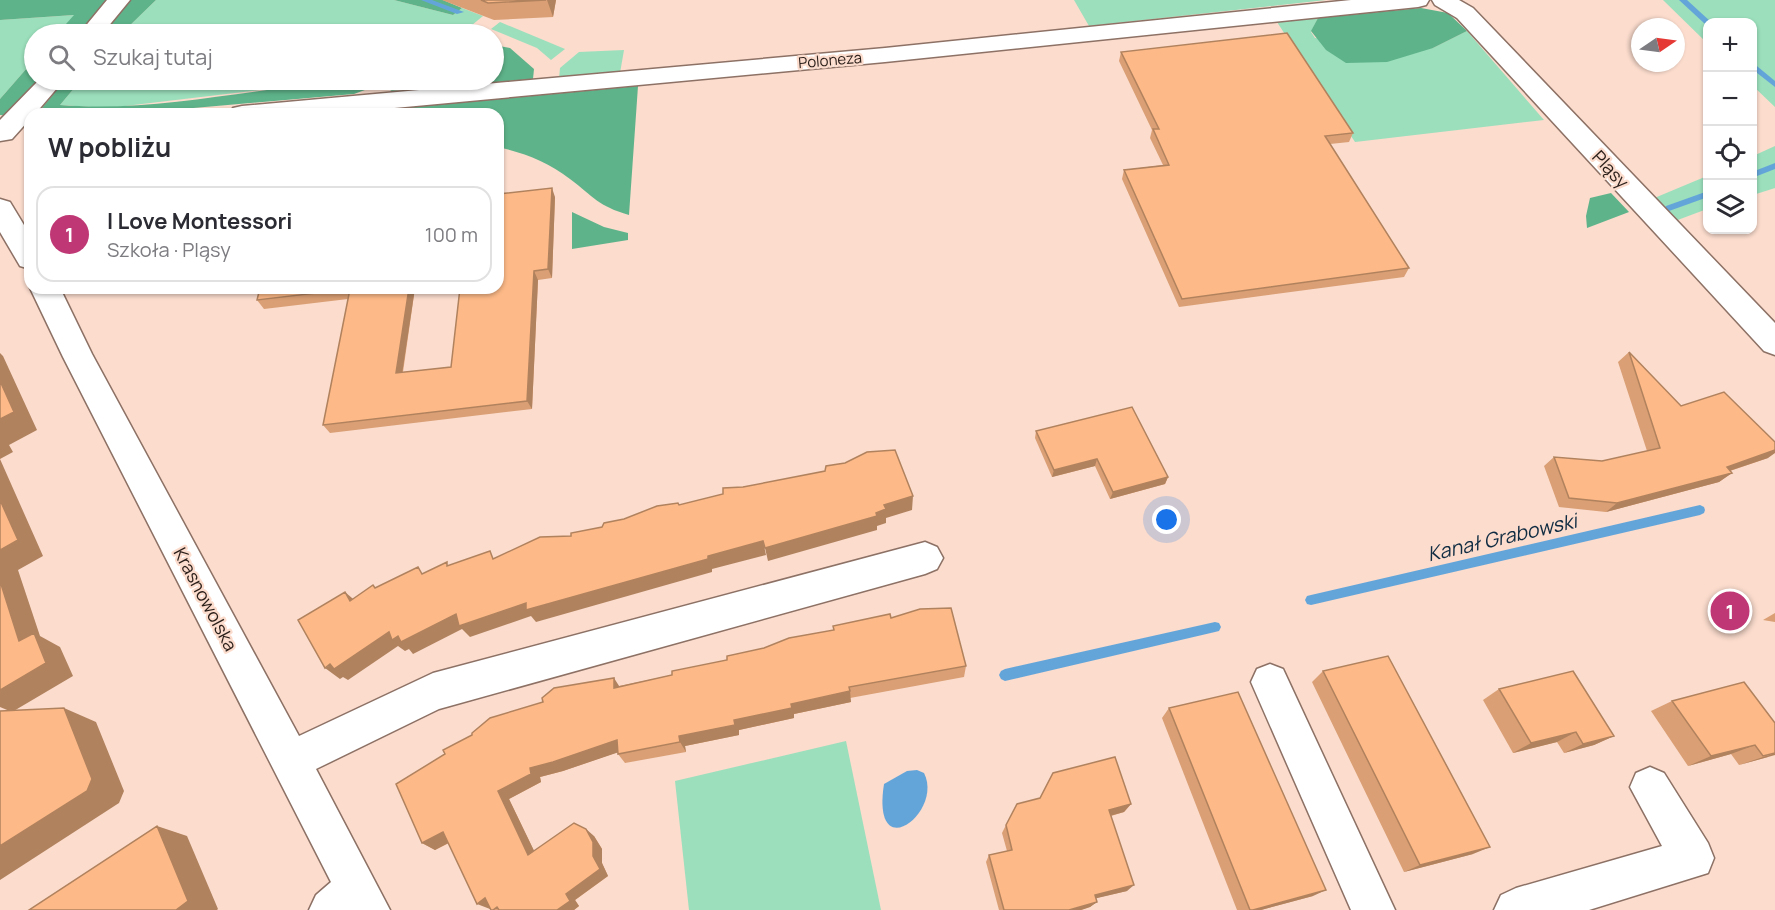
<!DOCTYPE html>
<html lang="pl">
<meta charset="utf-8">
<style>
body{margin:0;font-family:Manrope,sans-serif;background:#f2f2f3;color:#2b2b33}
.controls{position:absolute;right:18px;top:18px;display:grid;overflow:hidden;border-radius:12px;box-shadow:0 2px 4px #0004}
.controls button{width:54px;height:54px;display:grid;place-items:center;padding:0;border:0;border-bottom:2px solid #e1e1e2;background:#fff;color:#2b2b33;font:30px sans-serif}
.compass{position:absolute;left:1631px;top:18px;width:54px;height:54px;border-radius:50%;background:#fff;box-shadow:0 2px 4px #0004;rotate:77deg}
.you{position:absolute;left:1167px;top:520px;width:21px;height:21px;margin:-15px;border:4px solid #fff;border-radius:50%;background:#1a73e8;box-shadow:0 0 0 9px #1a73e833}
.badge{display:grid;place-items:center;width:39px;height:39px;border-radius:50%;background:#bf3774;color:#fff;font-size:20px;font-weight:700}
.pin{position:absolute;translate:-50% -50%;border:3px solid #fff;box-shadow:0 2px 6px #0006}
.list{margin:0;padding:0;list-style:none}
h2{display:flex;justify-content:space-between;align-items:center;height:78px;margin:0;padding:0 24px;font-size:26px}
h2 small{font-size:20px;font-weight:400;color:#7c7c81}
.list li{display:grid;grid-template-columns:39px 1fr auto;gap:18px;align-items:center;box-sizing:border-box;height:96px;margin:0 12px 12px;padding:0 12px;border:2px solid #e1e1e2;border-radius:18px}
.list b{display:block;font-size:22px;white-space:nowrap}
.list p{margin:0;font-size:20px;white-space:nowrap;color:#7c7c81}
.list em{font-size:20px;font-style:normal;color:#7c7c81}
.icon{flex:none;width:33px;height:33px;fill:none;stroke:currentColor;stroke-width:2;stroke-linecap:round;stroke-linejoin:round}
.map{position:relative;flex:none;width:1775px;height:910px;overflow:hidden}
.search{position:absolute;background:#fff;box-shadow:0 2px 4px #0004;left:24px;top:24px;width:480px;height:66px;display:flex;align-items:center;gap:15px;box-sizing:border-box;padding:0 21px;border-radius:33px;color:#7c7c81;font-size:22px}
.panel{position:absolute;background:#fff;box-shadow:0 2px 4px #0004;left:24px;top:108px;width:480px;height:186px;border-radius:18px}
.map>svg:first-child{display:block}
</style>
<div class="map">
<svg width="1775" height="910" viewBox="0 0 1775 910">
<rect width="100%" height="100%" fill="#fbdccd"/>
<!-- green -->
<path fill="#9bdfbc" d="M156,0H394L453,15L462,8L483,16L461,34H121Z
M1074,0H1326L1089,26Z
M1663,0H1775V107L1753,86L1752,22H1708L1707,43Z
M75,15L57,34H34V60L0,99V20Z
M1318,18L1311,32L1315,38L1433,48L1467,31L1544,120L1355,142L1277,22Z
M500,22L565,49L551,60L537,48L491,29Z
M624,50L620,73L559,79L560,68L579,52Z
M81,80H344L108,108L60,105Z
M1775,146V188L1753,195V156Z
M1707,176V209L1675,221L1652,199Z
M846,741L881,910H689L675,781Z"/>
<!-- forest -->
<path fill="#5eb38a" d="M0,0H107L99,14L82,34H57L74,15L0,20Z
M128,0H156L121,34H101Z
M394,0H443L462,8L453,15Z
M1421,8L1448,13L1467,31L1433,48L1387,62L1346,63L1326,50L1311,31L1318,18Z
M494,45L510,48L534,69L533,79L390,91L411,80H494Z
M34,60V80H42L9,116L0,115V99Z
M65,80H81L60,105C171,114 282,79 392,80L354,94L125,114H37Z
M638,86L629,215C598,206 594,197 570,179C548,162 525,153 498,147V114H392L393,109Z
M1611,193L1629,212L1587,228L1586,216L1590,198Z
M572,212L604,227L628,233V240L572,249Z"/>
<!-- water -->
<path fill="#64a5d9" d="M917,770L924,773C944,812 871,868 884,784L907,771Z"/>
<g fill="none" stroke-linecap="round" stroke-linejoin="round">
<!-- stream -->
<path fill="#64a5d9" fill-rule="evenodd" d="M421,0H432L464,12L457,14Z
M1679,0H1687L1711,22L1705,24Z
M1752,62L1775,81V87L1752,69Z
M1775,163V169L1752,178V172Z
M1708,191V197L1669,211L1665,208L1666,206Z
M1700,505L1704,507L1705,510L1704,513L1700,515L1311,605L1307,604L1305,600L1307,596L1311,595Z
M1215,622L1219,623L1221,627L1219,631L1215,632L1005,681L1001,679L999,675L1001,671L1005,669Z"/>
<!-- minor casing -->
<g stroke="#8d7165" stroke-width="3">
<path id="minor" d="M107,0H130L102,34H79Z
M1351,0H1429L1426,5L1418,7L885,62L330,114H229L233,108L242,106L885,48Z
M1432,0H1459L1473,8L1775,323V355L1764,351L1457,18L1435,5Z
M39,80H64L35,114H30V119L12,139L0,141V120Z
M0,199L10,202L30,235V269L20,266L0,232Z
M30,288H60L92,354L299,736L433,673L925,542L937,547L943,558L937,569L925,574L439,709L316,769L390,910H309L316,895L331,882L63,357Z
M1270,664L1283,669L1395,910H1351L1251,682L1257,669Z
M1650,767L1664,773L1708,843L1714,858L1708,873L1589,910H1494L1501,895L1516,888L1662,846L1630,787L1636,773Z"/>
</g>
<!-- minor -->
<use href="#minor" fill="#fff" fill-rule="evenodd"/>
</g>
<!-- wall -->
<path fill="#da9f74" d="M442,0H556L553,17L494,20Z
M1121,52L1353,133L1349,142L1330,144L1409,268L1404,277L1179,307L1122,179L1124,170L1163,165L1150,138L1152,130L1119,61Z
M555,197L552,278L538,280L532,409L330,433L323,425L348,299L264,309L257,300L260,288H415L403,372L451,367Z
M1629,352L1681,406L1768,458L1730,471L1732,473L1719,482L1606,512L1559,507L1544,466L1554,457L1602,461L1647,451L1618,362Z
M1036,431L1168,477L1165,484L1110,499L1095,466L1052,477L1035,438Z
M1775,613V622L1763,620Z
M891,618L966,666L964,677L850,698L851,702L794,714V718L739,730V735L685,746L686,752L625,763L618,754V752L563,771L540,777L541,782L509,799L534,851L594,836L602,849V863L608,876L575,900L579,906L574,910H491L490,908V909L449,843L435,850L422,843L619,686L672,675L727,660L764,648L834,630Z
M1323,671L1473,854L1404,872L1312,682Z
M1744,682L1768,757L1739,765L1731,754L1688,766L1651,711L1672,701Z
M1499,689L1614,736L1594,745L1564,753L1557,742L1513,753L1483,700Z
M1169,708L1313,896L1261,910H1237L1162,718Z
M1131,804L1124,812L1111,816L1127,891L1096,898L1097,902L1090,907L1081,910H999L986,862L989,855L1007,851L1002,833L1006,825Z"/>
<!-- shaded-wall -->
<path fill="#b1825e" d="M547,0H556L553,17Z
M552,188L555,197L552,278L548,269Z
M534,271L538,280L532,409L527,401Z
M409,288H415L401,381L396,373Z
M0,353L3,356L37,430L9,445L13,452L0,459Z
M1775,450V453L1768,458L1714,476L1727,467Z
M0,459L43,556L18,570L40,636L60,647L73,676L12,712L0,707V690L19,641L0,581Z
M1097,459L1095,466L1052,477L1054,470Z
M1732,473L1719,482L1606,512L1617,503Z
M1168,477L1165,484L1110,499L1113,492Z
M913,496L912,510L886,518V523L877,526V530L768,561L765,548L876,513L884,505Z
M763,541L766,555L712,569V572L536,622L531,616L470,637L462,629L413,654L409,649L405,651L398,646L348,680L343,677L340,679L325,668L389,632L456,614L526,603Z
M345,592L359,604L350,601Z
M614,678L621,689L614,688Z
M850,691L851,702L794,714V718L739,730V735L685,746L686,752L680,742L679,736L791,704Z
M64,708L96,722L124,791L119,803L0,880V846Z
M1576,732L1557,742L1513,753L1531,743Z
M1614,736L1594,745L1564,753L1583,744Z
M617,740L625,750L563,771L540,777L541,782L509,799L539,861L528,855L498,791L530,768Z
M1755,745L1731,754L1688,766L1711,756Z
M1775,753V755L1768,757L1739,765Z
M1131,804L1124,812L1102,818L1109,810Z
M157,826L187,836L218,909L217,910H176Z
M586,829L594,836L602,849V863L608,876L575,900L579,906L574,910H557L566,894L593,856Z
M443,832L456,839L435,850L422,843Z
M1490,847L1473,854L1404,872L1420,865Z
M1134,885L1127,891L1089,900L1095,895Z
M1326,890L1313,896L1261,910H1253Z
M485,898L497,904L490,909L477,904Z
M1097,902L1090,907L1081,910H1069Z"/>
<!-- building -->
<path fill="#fdb987" stroke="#b1825e" stroke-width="1.5" d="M481,0H546L488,3Z
M1287,33L1353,133L1325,136L1409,268L1182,299L1124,170L1169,165L1153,129H1159L1121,52Z
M552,188L548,269L534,271L527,401L323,425L350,289L257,300L260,288H409L396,373L451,367L460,288H498V194Z
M1629,352L1681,406L1724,392L1775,442V450L1727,467L1732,473L1617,503L1569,498L1554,457L1602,461L1660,448Z
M0,381L14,412L0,419Z
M1132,407L1168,477L1113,492L1097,459L1054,470L1036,431Z
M895,450L913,496L884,505L886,509L876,513L877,516L765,548L763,541L708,556V559L526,610V603L459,626L456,614L401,642L398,636L392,640L389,632L334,669L330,664L325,668L298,620L345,592L350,601L373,585L375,588L418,567L422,574L447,562V566L490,551L493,559L540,537L571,536V533L602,527L604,523L624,519L657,506L678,503L679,505L723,494V488L743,487L825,471L826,466L845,463L867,452Z
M0,500L18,540L0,550Z
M0,581L19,641L34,633L46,663L0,690Z
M951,608L966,666L849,687L850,691L791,704L792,708L734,720L735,725L679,736L680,742L618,754L617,740L553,762L530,768L531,774L498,791L528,855L574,823L586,829L593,842V856L600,869L566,894L570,901L557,910H499L497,907L493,910H491L485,898L477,904L443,832L422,843L396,784L445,754L443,750L472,735V733L490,718L543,702L542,698L554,688L614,678V688L672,675V671L727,660V656L764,648L789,638L834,630L833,626L890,614L891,618L920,609Z
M1388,656L1490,847L1420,865L1323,671Z
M1573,671L1614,736L1583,744L1576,732L1531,743L1499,689Z
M1744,682L1775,723V753L1763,756L1755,745L1711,756L1672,701Z
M1238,692L1326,890L1253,910H1250L1169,708Z
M64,708L92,779L87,791L0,846V711Z
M1115,757L1131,804L1109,810L1134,885L1095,895L1097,902L1069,910H1004L989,855L1012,850L1006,825L1017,804L1040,798L1053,773Z
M157,826L188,901L176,910H29Z"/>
<g text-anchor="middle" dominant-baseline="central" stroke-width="4.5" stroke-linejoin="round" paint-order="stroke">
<!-- far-street labels -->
<g font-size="15" fill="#2a1e19" stroke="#fbdccd">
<text transform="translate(830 60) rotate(-5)">Poloneza</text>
</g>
<!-- street labels -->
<g font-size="18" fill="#2a1e19" stroke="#fbdccd">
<text transform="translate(1611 169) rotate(47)">Pląsy</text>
<text transform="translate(206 599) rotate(62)">Krasnowolska</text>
</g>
<!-- water labels -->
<g font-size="20" font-style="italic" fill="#102c42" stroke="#fbdccd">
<text transform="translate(1502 537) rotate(-13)">Kanał Grabowski</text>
</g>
</g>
</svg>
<div class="controls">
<button>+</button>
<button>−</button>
<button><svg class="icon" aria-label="locate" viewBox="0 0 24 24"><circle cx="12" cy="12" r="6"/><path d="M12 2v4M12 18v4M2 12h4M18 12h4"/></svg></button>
<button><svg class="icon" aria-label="layers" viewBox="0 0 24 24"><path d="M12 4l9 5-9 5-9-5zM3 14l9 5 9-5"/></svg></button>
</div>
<svg class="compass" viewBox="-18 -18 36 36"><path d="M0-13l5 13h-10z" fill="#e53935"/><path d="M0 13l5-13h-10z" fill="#7c7c81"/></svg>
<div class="you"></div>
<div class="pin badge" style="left:1730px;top:611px">1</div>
<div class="search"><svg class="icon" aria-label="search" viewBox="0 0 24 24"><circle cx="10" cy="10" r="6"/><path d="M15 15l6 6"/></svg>Szukaj tutaj</div>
<section class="panel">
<h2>W pobliżu<small></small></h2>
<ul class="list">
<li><span class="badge">1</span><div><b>I Love Montessori</b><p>Szkoła · Pląsy</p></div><em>100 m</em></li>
</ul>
</section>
</div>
